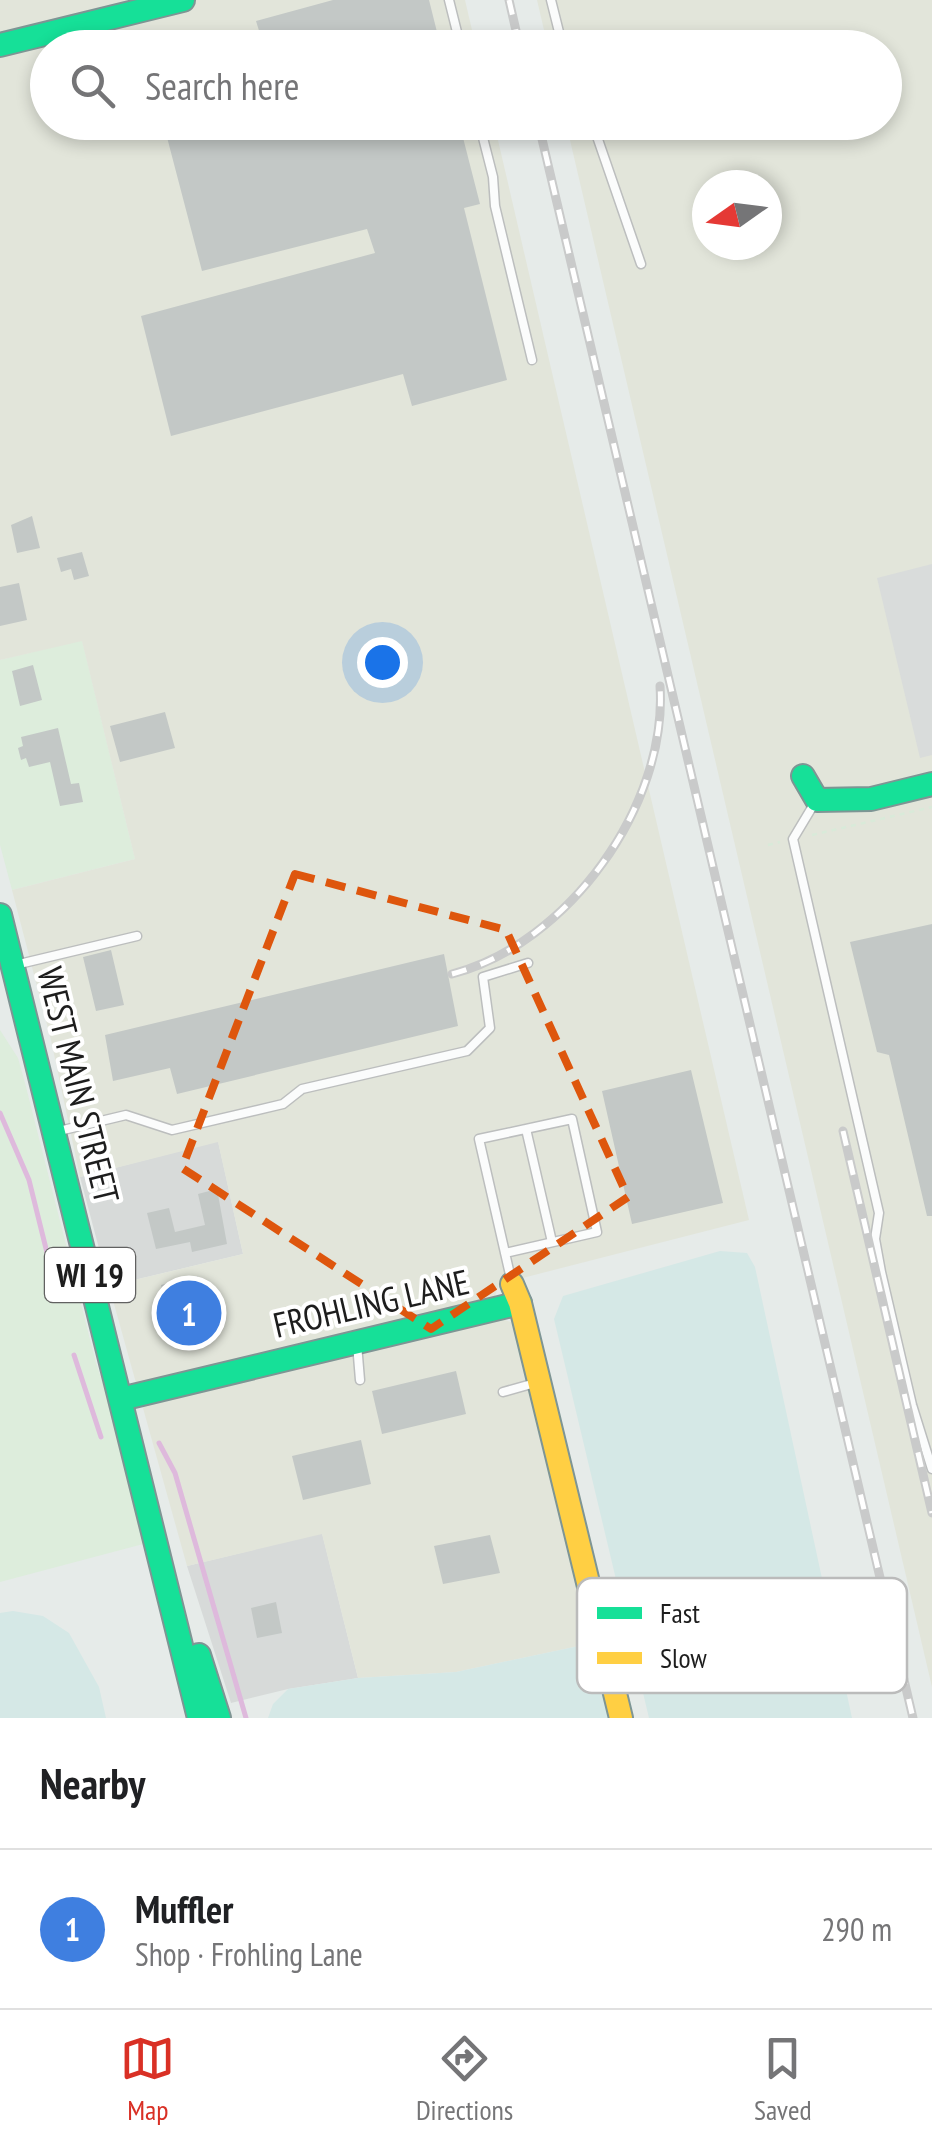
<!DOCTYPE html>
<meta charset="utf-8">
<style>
body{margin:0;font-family:"PT Sans Narrow",sans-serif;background:#f6f6f6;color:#202124}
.compass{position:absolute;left:692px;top:170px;width:90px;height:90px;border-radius:50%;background:#fff;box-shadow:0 5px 15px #0003;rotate:256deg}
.you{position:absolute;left:382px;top:662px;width:35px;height:35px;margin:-25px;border:8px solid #fff;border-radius:50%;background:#1a73e8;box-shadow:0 0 0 15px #1a73e833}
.badge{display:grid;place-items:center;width:65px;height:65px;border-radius:50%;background:#d93025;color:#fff;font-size:32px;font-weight:700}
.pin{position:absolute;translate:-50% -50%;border:5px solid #fff;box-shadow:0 2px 10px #0006}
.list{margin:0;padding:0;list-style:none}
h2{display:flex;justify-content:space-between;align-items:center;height:130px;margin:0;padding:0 40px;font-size:42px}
h2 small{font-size:32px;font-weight:400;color:#757577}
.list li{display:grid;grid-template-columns:65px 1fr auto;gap:30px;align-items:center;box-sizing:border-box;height:160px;padding:0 40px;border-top:2px solid #e0e0e0}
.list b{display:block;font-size:38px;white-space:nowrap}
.list p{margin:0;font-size:32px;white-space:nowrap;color:#757577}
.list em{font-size:32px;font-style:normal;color:#757577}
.icon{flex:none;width:55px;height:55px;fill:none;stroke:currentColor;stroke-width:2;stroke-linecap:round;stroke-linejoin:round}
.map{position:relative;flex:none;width:932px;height:1718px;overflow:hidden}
.search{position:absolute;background:#fff;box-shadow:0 5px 15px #0003;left:30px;right:30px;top:30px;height:110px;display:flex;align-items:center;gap:25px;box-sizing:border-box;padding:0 35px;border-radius:55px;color:#757577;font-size:38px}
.sheet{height:290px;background:#fff}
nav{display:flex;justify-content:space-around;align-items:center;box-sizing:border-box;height:140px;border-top:2px solid #e0e0e0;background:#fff;font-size:28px;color:#757577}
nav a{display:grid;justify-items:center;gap:5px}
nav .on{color:#d93025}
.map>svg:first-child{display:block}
</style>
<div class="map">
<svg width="932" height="1718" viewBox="0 0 932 1718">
<rect width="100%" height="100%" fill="#e6ebe9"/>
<!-- residential -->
<path fill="#d7dad9" d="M218,1141L243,1254L109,1286L80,1177Z
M322,1533L358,1678L288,1689L231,1703L187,1566Z"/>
<!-- commercial -->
<path fill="#ddeddc" d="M82,640L135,859L12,890L0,845V660Z
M0,1030L18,1058L25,1083L96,1363L118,1428L147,1543L0,1582Z"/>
<!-- industrial -->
<path fill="#e2e5da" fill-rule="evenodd" d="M0,0H465L476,47L48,48V122L494,123L749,1220L499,1284L495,1296L502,1319L511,1322L517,1330L593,1643L456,1672L358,1678L322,1534L187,1566L109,1286L243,1254L218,1142L80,1177L51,1040L12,890L135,859L82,641L0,660Z
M537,0H932V1687L566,123L884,122V48L548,47ZM707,185H767V245H707Z"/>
<!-- farmland -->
<path fill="#d5e8e6" d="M720,1251L747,1253L755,1267L852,1718H649L554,1319L563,1296Z
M13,1611L43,1616L69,1633L99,1687L106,1718H0V1613Z
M593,1643L611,1718H268L273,1704L288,1689L358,1678L456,1672Z"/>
<!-- parking -->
<path fill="#d9dcdb" d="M932,564V755L920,758L877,578Z"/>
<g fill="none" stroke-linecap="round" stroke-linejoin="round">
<!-- stream -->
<path stroke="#deb9dc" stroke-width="5" d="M0,1113L29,1180L57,1293
M74,1355L101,1437
M159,1443L175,1473L246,1718"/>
</g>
<!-- building -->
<path fill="#c3c8c6" d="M333,0H429L441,48H236V44L261,37L256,21Z
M163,122H459L480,204L464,208L507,380L412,406L403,374L171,436L141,316L375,253L367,229L202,271Z
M32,516L40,548L17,553L11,525Z
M82,552L89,576L74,580L71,569L61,572L57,558Z
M19,583L27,620L0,626V587Z
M33,665L42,700L20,706L12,671Z
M165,712L175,748L120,762L110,726Z
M58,728L71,784L79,783L83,802L60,806L50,762L29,767L26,758L21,760L18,748L23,746L21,737Z
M932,924V1216H927L889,1055L877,1052L850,942Z
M111,950L124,1005L96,1011L83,957Z
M444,954L458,1026L177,1094L170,1068L113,1081L105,1035Z
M691,1070L723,1203L632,1224L602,1091Z
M217,1189L227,1244L192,1252L190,1242L156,1249L147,1213L169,1208L175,1232L205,1225L198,1194Z
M198,1276L208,1318L171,1326L161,1285Z
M456,1371L466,1414L382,1434L372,1391Z
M361,1440L371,1484L303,1500L292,1456Z
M490,1535L500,1573L443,1584L434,1546Z
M276,1602L282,1633L257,1638L251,1608Z"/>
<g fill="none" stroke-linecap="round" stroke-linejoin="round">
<!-- lane casing -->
<g stroke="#bcbebe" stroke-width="11">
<path id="lane" d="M449,0L461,48
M551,0L563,48
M479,122L493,177L495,206L532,360
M592,122L641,264
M814,804L793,839L879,1213L875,1239L881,1272L912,1405L932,1469
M15,965L137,936
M526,1129L552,1242
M59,1131L126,1115L172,1130L283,1104L302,1089L467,1051L490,1028L483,977L528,963
M505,1253L597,1232L572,1119L479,1139L511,1279
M357,1344L360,1380
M503,1392L535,1383"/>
</g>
<!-- fast casing -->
<g stroke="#7e9594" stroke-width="26">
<path id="fast" d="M0,45L183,0
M803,776L817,800L871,799L932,784
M0,915L199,1718
M121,1399L520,1303
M199,1655L219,1718"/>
</g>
<!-- slow casing -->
<g stroke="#7e9594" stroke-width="26">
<path id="slow" d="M512,1284L520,1303L621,1718"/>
</g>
<!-- path -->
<path stroke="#d9ead9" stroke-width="2.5" stroke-dasharray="5 5" stroke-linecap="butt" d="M812,835L932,807
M768,845L780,842"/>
<!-- lane -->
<use href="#lane" stroke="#fbfcfc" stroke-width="8"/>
<!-- fast -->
<use href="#fast" stroke="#16e098" stroke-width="22"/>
<!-- slow -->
<use href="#slow" stroke="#ffcf43" stroke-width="22"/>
<!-- rail casing -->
<g stroke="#c9caca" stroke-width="9">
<path id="rail" d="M509,0L520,48
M538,122L913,1718
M452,974C568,944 668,805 660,686
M843,1131L932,1513"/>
</g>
<!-- rail -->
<use href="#rail" stroke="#fff" stroke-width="5" stroke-dasharray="15" stroke-linecap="butt"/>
</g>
<!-- marked area -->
<path fill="none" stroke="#de560d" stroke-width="8" stroke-dasharray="20 12" stroke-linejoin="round" d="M295,874L506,930L628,1197L431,1329L182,1168Z"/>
<g text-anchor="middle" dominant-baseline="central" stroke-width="8" stroke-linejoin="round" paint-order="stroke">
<!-- shield labels -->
<rect fill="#fff" stroke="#616161" stroke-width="2.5" x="45" y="1248" width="90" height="54" rx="8"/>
<g font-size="32" font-weight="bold" fill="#1d1d1d">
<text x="90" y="1275">WI 19</text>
</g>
<!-- street labels -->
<g font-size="35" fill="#1d1d1d" stroke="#fff">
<text transform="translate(79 1085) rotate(76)">WEST MAIN STREET</text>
<text transform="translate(371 1303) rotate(-13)">FROHLING LANE</text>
</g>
</g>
<!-- legend -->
<rect x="577" y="1578" width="330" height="115" rx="15" fill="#fff" stroke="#bbb" stroke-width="2.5"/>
<rect x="597" y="1607" width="45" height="12" fill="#16e098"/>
<rect x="597" y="1652" width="45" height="12" fill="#ffcf43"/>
<g font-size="28" fill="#1d1d1d">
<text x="660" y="1623">Fast</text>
<text x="660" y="1668">Slow</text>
</g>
</svg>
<svg class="compass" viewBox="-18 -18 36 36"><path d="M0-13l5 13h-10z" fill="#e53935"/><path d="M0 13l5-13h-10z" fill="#757577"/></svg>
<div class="you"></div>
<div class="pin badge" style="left:189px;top:1313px;background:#3f7fe0">1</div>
<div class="search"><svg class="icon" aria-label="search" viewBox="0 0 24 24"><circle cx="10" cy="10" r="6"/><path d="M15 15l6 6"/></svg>Search here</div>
</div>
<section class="sheet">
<h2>Nearby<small></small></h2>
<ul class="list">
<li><span class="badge" style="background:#3f7fe0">1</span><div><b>Muffler</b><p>Shop · Frohling Lane</p></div><em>290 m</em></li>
</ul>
</section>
<nav>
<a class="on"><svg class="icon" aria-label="map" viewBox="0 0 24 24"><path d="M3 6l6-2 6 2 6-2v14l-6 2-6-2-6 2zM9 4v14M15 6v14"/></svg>Map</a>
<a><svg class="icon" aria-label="directions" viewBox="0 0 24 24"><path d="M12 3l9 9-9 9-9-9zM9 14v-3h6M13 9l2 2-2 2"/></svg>Directions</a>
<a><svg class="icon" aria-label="saved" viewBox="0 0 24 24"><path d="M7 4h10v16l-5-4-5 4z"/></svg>Saved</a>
</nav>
